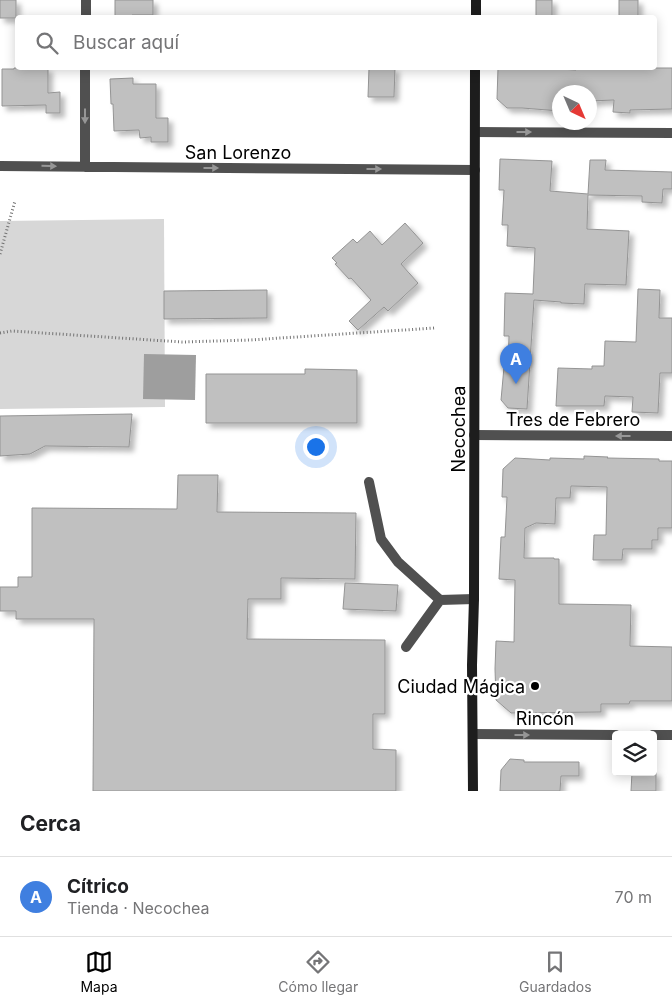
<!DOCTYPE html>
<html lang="es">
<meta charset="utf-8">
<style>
body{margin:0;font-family:Inter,sans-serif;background:#f2f2f2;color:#202124}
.controls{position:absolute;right:15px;bottom:15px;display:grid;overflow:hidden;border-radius:5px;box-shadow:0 2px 12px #0003}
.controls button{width:45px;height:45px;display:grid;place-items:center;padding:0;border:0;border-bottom:1px solid #e0e0e0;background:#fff;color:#202124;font:25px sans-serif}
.compass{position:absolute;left:552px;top:85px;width:45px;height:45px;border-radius:50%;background:#fff;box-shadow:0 2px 12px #0003;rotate:136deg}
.you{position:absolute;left:315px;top:446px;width:18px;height:18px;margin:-12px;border:4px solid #fff;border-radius:50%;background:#1a73e8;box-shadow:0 0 0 8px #1a73e833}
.badge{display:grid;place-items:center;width:32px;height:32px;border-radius:50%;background:#000;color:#fff;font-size:16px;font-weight:700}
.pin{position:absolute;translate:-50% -41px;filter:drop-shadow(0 1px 2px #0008)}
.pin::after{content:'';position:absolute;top:26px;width:18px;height:15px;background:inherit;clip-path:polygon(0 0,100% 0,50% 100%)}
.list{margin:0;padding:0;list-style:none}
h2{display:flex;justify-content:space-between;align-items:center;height:65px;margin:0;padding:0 20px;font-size:21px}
h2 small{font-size:16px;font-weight:400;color:#757577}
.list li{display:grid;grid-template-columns:32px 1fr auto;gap:15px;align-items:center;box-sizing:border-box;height:80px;padding:0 20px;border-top:1px solid #e0e0e0}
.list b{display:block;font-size:19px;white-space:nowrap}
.list p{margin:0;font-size:16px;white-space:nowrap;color:#757577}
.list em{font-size:16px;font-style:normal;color:#757577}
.icon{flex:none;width:28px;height:28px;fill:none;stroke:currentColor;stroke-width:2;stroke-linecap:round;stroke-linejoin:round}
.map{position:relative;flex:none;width:672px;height:791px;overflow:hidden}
.search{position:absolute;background:#fff;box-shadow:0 2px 12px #0003;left:15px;right:15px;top:15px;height:55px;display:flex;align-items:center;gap:12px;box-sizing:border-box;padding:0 18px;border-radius:5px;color:#757577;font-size:19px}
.sheet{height:145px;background:#fff}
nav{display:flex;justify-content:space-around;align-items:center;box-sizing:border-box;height:70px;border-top:1px solid #e0e0e0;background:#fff;font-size:14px;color:#757577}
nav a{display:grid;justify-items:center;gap:2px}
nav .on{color:#000}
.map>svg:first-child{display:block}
</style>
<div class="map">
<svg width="672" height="791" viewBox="0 0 672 791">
<defs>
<filter id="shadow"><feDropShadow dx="4.5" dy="4.5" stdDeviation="2.5" flood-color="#0004"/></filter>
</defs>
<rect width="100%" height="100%" fill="#fff"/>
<!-- green -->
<path fill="#d7d7d7" d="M164,219L165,407L0,409V221Z"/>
<!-- water -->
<path fill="#9e9e9e" d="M144,354L196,355L195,400L143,399Z"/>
<!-- building -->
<path fill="#c0c0c0" stroke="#949494" filter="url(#shadow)" d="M0,0H16V18H0Z
M115,0H153V15H132V18H115Z
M536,0H552V18H536Z
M619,0H638V18H619Z
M14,68H48V93L60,92V113H46V105L2,106V69H14Z
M369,68H395L394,97H368Z
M498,68H544L576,70V68H672V109L630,110V113L613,112L614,100L590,101V92H560V111L522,108H507L497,99Z
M133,78V84H156V118H168V142H151V137L140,138L139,130L114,131L113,104H111L110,79Z
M500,159L552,161L550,191L588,194L590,160H606L605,170L672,172V189H663L662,203L642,202V196L588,195L587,229L629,231L626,285L585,284L584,304L561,303V302L534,300L527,409L508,408L501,400L504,367H508L509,336H504L505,293L533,294L535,248L507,246L508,225H502L504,190H499Z
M405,223L423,243L401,264L418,283L388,311L384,307L358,330L349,321L371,300L351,278L349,279L335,264L337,263L332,258L353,239L357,243L370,231L382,245Z
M638,289L660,290L659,318H672V373H660L658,413L632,412L633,397L605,396L604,406H556L558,368L592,369V366H604L605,341L636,342Z
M267,290V318L164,319V291Z
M305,369L357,370V423H206V374H305Z
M132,414L129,447L45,446L30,454L0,456V416Z
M584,456L608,457L607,458L659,459V461H672V528H658V540H652V549H623L622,560H593L594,535H606L607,487L571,486L570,498H556L555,524L536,523L525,528L524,558H554V559H559V604L631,605L630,646L672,647V701H630L629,704H601V712L511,713L496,700L495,669L496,641L514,642L515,580L499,579L501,537H505L507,497H502L503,469L515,458L550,460V458L584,459Z
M178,475H218L217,512L356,513L355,579L281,578V599H248L247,639L385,640V714H373V749L396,750V791H93L94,619H16V611H0V587H18V577H32V508L177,509Z
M345,583L398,585L396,611L343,609Z
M510,759L524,760V762H579V776H561L560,791H500L501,770Z
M632,772H656V791H631Z"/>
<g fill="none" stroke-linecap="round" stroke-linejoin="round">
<!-- path -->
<path stroke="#727272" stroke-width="3" stroke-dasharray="1 2.5" stroke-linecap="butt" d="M0,254L15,201
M0,333L12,331L182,342L250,340L435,328"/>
<!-- service -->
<path stroke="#505050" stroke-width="10" d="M369,482L381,539L398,562L440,600
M406,647L440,600L474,599"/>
<!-- minor -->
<path stroke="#505050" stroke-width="10" d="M86,18V0
M475,132L672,133
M0,166L475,170
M85,167V68
M474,435L672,436
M473,734L616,735
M653,735H672"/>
<!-- secondary -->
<path stroke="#1d1d1d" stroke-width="10" d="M476,18V0
M473,791L472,665L474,599L475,68"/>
</g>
<!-- one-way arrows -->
<defs><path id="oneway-solid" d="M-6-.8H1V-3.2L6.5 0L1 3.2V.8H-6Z" transform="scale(1.25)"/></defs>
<g fill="#969696">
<use href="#oneway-solid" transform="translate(85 116) rotate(90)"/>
<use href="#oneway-solid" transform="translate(524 132)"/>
<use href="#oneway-solid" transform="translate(49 166) rotate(1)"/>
<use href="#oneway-solid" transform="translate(211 168)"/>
<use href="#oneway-solid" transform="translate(374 169)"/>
<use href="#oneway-solid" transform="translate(623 436) rotate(-180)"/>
<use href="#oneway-solid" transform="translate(522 735)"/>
</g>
<!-- markers -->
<circle fill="#000" stroke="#fff" stroke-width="2" cx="535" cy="686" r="5"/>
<g text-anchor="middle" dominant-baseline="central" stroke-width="4.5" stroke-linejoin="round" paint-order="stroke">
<!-- street labels -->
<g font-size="18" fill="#000" stroke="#fff">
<text x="238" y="152">San Lorenzo</text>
<text x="573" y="419">Tres de Febrero</text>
<text transform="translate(458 429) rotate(-90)">Necochea</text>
<text x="545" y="718">Rincón</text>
</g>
<!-- poi labels -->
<g font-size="18" fill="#000" stroke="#fff" text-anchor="end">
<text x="525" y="686">Ciudad Mágica</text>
</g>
</g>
</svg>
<div class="controls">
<button><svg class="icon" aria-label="layers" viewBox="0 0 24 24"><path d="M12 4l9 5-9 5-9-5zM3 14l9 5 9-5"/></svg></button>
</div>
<svg class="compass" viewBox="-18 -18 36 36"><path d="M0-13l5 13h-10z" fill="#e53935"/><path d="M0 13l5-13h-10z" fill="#757577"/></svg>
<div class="you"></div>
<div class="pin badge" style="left:516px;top:384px;background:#3f7fe0">A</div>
<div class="search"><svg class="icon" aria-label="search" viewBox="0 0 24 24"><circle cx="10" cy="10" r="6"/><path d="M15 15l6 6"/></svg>Buscar aquí</div>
</div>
<section class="sheet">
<h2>Cerca<small></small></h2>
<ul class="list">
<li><span class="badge" style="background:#3f7fe0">A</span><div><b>Cítrico</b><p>Tienda · Necochea</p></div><em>70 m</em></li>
</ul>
</section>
<nav>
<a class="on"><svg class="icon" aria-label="map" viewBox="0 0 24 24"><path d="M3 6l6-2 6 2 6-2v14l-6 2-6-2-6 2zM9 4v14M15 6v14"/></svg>Mapa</a>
<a><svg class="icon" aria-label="directions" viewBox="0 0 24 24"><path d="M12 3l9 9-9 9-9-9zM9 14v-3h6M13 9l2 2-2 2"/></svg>Cómo llegar</a>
<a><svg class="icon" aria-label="saved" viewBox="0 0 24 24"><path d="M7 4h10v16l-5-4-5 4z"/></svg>Guardados</a>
</nav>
